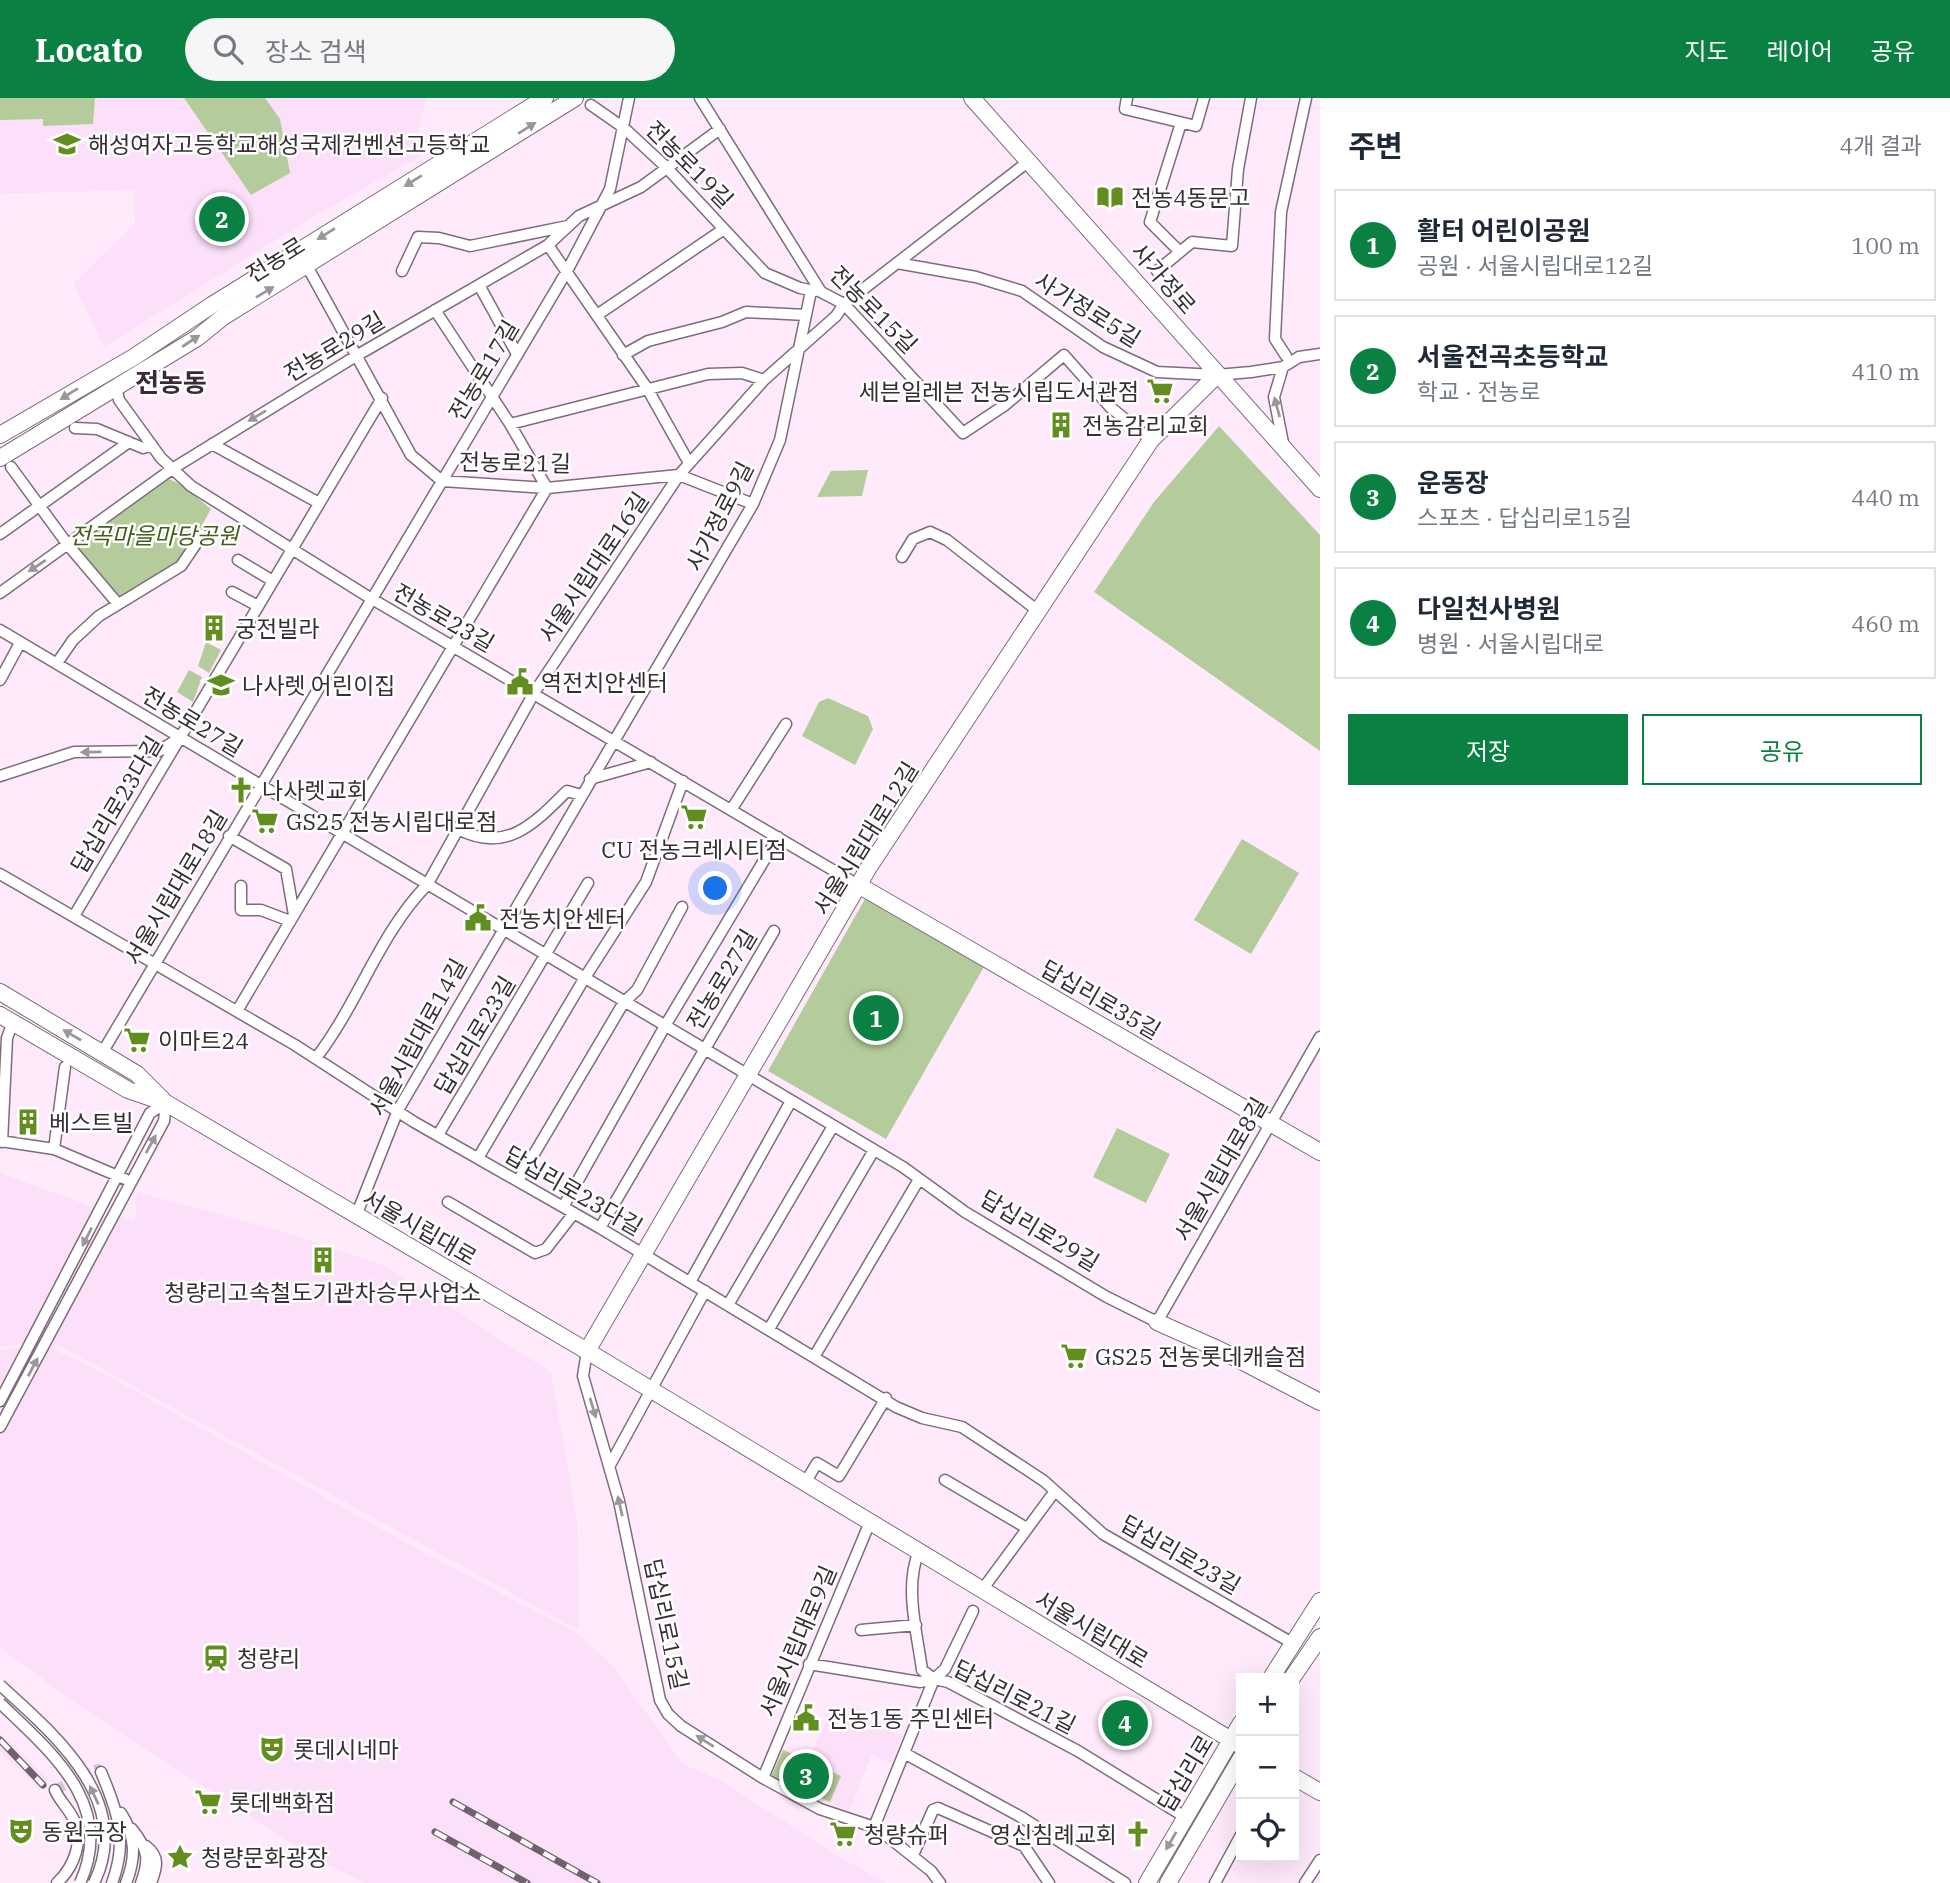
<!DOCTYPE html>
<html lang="ko">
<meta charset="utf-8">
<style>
body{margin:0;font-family:"IBM Plex Serif","Noto Sans KR",serif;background:#f6f6f7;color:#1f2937}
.controls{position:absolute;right:21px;bottom:21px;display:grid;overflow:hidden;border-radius:0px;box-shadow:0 7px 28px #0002}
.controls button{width:63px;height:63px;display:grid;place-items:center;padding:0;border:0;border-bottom:2px solid #e0e1e3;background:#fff;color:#1f2937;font:35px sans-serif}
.you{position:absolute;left:716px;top:791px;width:24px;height:24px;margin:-18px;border:5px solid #fff;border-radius:50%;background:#1a73e8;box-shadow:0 0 0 10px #1a73e833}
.badge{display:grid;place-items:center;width:46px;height:46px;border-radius:50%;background:#0b8043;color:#fff;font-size:23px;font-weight:700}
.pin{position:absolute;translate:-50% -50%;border:4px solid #fff;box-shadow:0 2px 7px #0006}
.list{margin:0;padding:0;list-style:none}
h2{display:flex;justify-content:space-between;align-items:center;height:91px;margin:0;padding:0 28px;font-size:30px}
h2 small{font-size:23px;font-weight:400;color:#747a83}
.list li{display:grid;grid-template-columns:46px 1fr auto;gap:21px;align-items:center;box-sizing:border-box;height:112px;margin:0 14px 14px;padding:0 14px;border:2px solid #e0e1e3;border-radius:0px}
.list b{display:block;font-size:26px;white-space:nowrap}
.list p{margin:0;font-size:23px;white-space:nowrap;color:#747a83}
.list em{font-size:23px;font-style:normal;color:#747a83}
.actions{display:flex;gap:14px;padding:21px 28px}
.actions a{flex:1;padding:16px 0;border:2px solid #0b8043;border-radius:0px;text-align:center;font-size:24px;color:#0b8043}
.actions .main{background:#0b8043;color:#fff}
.icon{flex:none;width:38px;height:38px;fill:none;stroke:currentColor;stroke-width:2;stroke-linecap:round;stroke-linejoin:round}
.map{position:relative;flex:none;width:1320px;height:1785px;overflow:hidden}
header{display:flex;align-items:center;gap:42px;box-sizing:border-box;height:98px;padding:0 35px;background:#0b8043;color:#fff}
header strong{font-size:33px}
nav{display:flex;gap:38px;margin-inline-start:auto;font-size:24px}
.search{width:490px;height:63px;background:#f6f6f7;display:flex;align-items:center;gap:18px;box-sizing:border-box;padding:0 24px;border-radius:38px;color:#747a83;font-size:26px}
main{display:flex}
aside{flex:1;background:#fff}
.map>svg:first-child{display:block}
</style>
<header>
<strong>Locato</strong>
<div class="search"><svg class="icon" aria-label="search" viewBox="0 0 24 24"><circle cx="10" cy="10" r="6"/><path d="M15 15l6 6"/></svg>장소 검색</div>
<nav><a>지도</a><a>레이어</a><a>공유</a></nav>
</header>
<main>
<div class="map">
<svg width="1320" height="1785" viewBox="0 0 1320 1785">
<rect width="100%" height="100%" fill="#ffeafc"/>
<!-- built -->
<path fill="#fce0f9" d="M0,0H426L418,33L426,55L318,116L104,249L73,186L135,126L134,92L0,96Z
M0,1075L135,1124L137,1094L288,1135L386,1168L551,1274L577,1422L579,1532L60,1248L45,1247L105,1276L408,1446L577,1535L612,1567L683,1666L724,1684L834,1756L887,1785H366L314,1760L78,1607L0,1550V1253L40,1247L24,1245L0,1249Z
M858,1607L861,1620L902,1637L890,1665L872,1657L849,1713L767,1678L780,1649L809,1662L826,1622L825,1615Z
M0,1635L49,1682L40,1690L0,1654Z"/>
<!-- green -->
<path fill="#b4cc9b" d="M0,0H95L93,26L43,28V21L0,22Z
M184,0H265L280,21L290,75L251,97Z
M1219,328L1320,437V653L1094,494L1154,404Z
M868,372L862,398L817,399L831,373Z
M169,381L182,387L211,411L181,465L119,503L73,449L159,386Z
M206,544L221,552L209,575L198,568Z
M189,572L202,579L193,604L177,594Z
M828,600L868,618L873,631L855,667L802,638L819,604Z
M1242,741L1299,775L1251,856L1194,822Z
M866,799L985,867L886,1041L768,973Z
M1117,1030L1170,1056L1146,1105L1093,1079Z
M783,1652L841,1678L830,1704L771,1679Z"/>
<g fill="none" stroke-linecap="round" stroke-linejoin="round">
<!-- street-tunnel -->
<path stroke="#d7c4d4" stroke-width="10" stroke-dasharray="10 5" stroke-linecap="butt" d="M55,1692L98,1671L101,1674"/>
<!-- street casing -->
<g stroke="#7e6c7c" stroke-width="13">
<path id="street" d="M700,0L821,194L844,206L963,335L1005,307L1064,257L1110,309L1151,342
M1127,0L1125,11L1196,28L1204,0
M591,7L624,30L666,69L765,175L800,190L815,193
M548,147L647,290L689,365
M1180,154L1150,124L1181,25
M897,165L976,179L1022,193L1103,249L1157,274L1217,277L1251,274L1283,269L1299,259L1320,256
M307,168L411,357L442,383L547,390L679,377L753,406
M402,173L418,139L439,140L470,148L568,128
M1157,173L1192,144L1232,148L1238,71L1251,0
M479,187L517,256
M435,212L510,326L547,390
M597,217L724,131
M623,257L648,243L722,224L746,214L806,217
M1286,258L1275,241L1281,114L1306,0
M1283,269L1274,299L1284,350
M116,289L119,302L161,360L191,388L367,498L860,788
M510,326L708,276L742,275L764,282
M75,330L97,331L143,350L152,347
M212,346L319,405
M11,369L68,447L118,506
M0,436L129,344
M902,459L913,441L930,434L947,442L1038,513
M238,462L273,483
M232,494L258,508
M0,495L172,371L356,258L548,147L579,118L641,89L720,31
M0,532L903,1069L965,1114L1105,1198L1157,1224L1320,939
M57,565L73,542L99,518L181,468L202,437
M0,582L20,545
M0,678L74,654L159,653L178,641
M590,681L651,664
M731,712L786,626
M458,731C506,756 534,726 567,693L581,697
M229,738L286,771L294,817
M0,776L295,947L414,1024L600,1130L896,1309L922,1320L962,1329L1044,1383L1103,1436L1294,1546
M241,788V812H261L290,823
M74,818L382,300
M237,913L547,390
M102,955L567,173L610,91L629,0
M316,960C358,906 379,836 427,787L534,595L679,377L764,282L836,218L844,206L1029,63
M438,1037L588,785
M0,1043L54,1051L125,1081
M2,1044L7,940L13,924
M54,1051L65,969
M478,1060L584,881L646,784L683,683
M518,1083L624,904L637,892L682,809
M448,1104L535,1155L546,1151L574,1115
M563,1109L665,928L778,739
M356,1118L398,1012L753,406L780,342L811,193
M600,1130L774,833
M690,1184L791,1003
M728,1207L833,1028
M769,1231L874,1052
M587,1253L583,1278L619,1403L660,1602L668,1616L681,1628L763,1680L820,1711L877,1730L931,1773L940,1785
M814,1259L918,1083
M0,1303L150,1015L166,1005
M0,1329L164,1023L166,1005
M610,1367L705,1193
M945,1382L1025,1429
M805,1385L817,1365L839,1378L886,1300
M919,1453C904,1488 917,1534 922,1572L934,1581
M982,1492L1055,1393
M861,1532L916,1527
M809,1566L920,1584L934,1581L948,1584L1078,1653L1185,1719
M904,1655L1021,1719L1125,1785
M101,1674C118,1714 128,1743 112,1785
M763,1680L870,1424
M55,1692C59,1702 68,1710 73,1720C85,1741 74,1769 57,1785
M121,1715C136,1738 136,1760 126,1785
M874,1729L934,1581L945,1571L973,1513
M132,1731C148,1751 150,1761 141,1785
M146,1748C160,1759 157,1769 151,1785
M913,1757L933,1712L938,1710L1024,1748L1049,1785
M1215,1785L1241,1737
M1305,1785L1320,1762"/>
</g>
<!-- secondary casing -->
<g stroke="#7e6c7c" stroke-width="18">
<path id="secondary" d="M972,0L1320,391
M0,337L134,259L212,207L545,0
M0,360L197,240L223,219L575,0
M860,788L1320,1054
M0,894L137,976L162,1001
M0,917L128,992L166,1005L587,1253L1241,1648
M1157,1224L1220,1252L1320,1304
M587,1253L869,769L1151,342L1217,277
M1271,1580L1320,1503
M1292,1580L1320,1539
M1294,1679L1320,1694
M1147,1785L1241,1625
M1168,1785L1241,1660"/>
</g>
<!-- street -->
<use href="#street" stroke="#fff" stroke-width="10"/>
<!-- secondary -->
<use href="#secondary" stroke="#fff" stroke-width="16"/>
<!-- rail casing -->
<g stroke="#6e636d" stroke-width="7">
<path id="rail" d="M0,1642L43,1687
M453,1704L597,1785
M435,1734L527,1785"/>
</g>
<!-- rail -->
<use href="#rail" stroke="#fefefe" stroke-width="4.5" stroke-dasharray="13" stroke-linecap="butt"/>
<!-- street-bridge casing -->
<g stroke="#7e6c7c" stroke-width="13" stroke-linecap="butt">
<path id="street-bridge" d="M0,1587C55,1637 134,1703 94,1785
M0,1605C52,1655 116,1707 80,1785"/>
</g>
<!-- street-bridge -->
<use href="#street-bridge" stroke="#fff" stroke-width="10"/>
</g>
<!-- one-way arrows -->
<defs><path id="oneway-solid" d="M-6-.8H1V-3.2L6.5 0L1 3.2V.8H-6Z" transform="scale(1.75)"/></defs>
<g fill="#9a969a">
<use href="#oneway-solid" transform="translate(527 30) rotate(-32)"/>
<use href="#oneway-solid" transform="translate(413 83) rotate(148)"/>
<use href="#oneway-solid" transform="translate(326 136) rotate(148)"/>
<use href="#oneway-solid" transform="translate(265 194) rotate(-31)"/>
<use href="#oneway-solid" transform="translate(191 243) rotate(-33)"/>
<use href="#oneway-solid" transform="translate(69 296) rotate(148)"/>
<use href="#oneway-solid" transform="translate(1277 309) rotate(-105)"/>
<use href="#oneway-solid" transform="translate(257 318) rotate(149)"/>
<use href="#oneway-solid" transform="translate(37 468) rotate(146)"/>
<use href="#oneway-solid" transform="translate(91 654) rotate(179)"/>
<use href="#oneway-solid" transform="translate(72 937) rotate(-150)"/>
<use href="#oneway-solid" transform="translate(151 1046) rotate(-61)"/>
<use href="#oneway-solid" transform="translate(87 1139) rotate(117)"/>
<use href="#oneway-solid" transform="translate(33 1269) rotate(-62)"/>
<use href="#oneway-solid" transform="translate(593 1310) rotate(73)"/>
<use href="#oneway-solid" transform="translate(620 1408) rotate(-103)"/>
<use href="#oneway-solid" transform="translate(705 1643) rotate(-148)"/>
<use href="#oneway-solid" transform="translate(94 1697) rotate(-115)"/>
<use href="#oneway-solid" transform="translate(1171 1743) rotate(120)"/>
</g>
<!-- icons -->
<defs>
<g id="school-bare" transform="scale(2.1)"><path d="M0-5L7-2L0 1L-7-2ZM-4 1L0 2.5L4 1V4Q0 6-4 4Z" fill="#628e20" stroke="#fefefe" stroke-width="2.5" paint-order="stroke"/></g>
<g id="library-bare" transform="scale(2.1)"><path d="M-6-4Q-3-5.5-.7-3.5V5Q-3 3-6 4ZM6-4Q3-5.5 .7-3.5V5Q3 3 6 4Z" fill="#628e20" stroke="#fefefe" stroke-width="2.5" paint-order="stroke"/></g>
<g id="supermarket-bare" transform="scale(2.1)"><path d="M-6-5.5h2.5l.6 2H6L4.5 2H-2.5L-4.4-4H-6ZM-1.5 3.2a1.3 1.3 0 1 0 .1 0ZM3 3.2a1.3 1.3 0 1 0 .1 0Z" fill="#628e20" stroke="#fefefe" stroke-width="2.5" paint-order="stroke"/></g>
<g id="building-bare" transform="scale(2.1)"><path d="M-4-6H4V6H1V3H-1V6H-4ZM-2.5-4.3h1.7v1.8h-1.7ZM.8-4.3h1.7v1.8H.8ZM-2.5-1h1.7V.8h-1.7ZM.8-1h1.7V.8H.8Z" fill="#628e20" stroke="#fefefe" stroke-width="2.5" paint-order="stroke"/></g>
<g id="civic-bare" transform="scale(2.1)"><path d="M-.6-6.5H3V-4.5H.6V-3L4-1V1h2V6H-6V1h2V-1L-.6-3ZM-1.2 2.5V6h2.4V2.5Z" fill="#628e20" stroke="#fefefe" stroke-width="2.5" paint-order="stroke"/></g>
<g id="church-bare" transform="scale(2.1)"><path d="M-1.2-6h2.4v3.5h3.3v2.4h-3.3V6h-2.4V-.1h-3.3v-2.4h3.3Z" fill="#628e20" stroke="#fefefe" stroke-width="2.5" paint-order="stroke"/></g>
<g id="station-bare" transform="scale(2.1)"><path d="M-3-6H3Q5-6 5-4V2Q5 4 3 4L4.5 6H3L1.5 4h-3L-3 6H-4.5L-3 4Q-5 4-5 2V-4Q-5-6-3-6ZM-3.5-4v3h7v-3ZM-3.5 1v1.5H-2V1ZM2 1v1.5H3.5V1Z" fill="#628e20" stroke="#fefefe" stroke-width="2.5" paint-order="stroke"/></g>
<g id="theatre-bare" transform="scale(2.1)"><path d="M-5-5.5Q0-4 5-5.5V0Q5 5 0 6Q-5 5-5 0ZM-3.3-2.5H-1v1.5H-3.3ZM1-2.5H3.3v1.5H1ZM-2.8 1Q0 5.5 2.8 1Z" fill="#628e20" stroke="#fefefe" stroke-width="2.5" paint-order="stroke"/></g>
<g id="sight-bare" transform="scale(2.1)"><path d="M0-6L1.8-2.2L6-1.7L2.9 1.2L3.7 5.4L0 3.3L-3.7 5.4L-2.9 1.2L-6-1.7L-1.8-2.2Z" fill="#628e20" stroke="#fefefe" stroke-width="2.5" paint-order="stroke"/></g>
</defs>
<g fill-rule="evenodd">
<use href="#school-bare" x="67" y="46"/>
<use href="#library-bare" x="1110" y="99"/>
<use href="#supermarket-bare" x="1160" y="293"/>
<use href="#building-bare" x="1061" y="327"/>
<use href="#building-bare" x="214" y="530"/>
<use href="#civic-bare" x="520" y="584"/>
<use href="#school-bare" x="221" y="587"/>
<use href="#church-bare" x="241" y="692"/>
<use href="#supermarket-bare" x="694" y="719"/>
<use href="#supermarket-bare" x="265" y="723"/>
<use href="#civic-bare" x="478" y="820"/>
<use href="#supermarket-bare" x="137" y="942"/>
<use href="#building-bare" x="28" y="1024"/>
<use href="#building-bare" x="323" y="1162"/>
<use href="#supermarket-bare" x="1074" y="1258"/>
<use href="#station-bare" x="216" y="1560"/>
<use href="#civic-bare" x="806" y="1620"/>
<use href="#theatre-bare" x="272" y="1651"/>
<use href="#supermarket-bare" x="208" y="1704"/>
<use href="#theatre-bare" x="21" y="1733"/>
<use href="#supermarket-bare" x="843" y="1736"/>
<use href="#church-bare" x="1138" y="1736"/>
<use href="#sight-bare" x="180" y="1759"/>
</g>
<g text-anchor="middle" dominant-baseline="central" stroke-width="5" stroke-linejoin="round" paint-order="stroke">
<!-- poi labels -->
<g font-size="23" fill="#362e35" stroke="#fefefe" text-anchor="start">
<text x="88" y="46">해성여자고등학교해성국제컨벤션고등학교</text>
<text x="1131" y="99">전농4동문고</text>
<text x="1139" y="293" text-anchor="end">세븐일레븐 전농시립도서관점</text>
<text x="1082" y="327">전농감리교회</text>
<text x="235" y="530">궁전빌라</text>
<text x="541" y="584">역전치안센터</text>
<text x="242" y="587">나사렛 어린이집</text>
<text x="262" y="692">나사렛교회</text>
<text x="286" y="723">GS25 전농시립대로점</text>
<text x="694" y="751" text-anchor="middle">CU 전농크레시티점</text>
<text x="499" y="820">전농치안센터</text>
<text x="158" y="942">이마트24</text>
<text x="49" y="1024">베스트빌</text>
<text x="323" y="1194" text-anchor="middle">청량리고속철도기관차승무사업소</text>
<text x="1095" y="1258">GS25 전농롯데캐슬점</text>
<text x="237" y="1560">청량리</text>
<text x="827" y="1620">전농1동 주민센터</text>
<text x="293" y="1651">롯데시네마</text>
<text x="229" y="1704">롯데백화점</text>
<text x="42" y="1733">동원극장</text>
<text x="864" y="1736">청량슈퍼</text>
<text x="1117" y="1736" text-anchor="end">영신침례교회</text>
<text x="201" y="1759">청량문화광장</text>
</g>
<!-- street labels -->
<g font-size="23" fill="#362e35" stroke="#fefefe">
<text transform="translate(690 66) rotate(45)">전농로19길</text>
<text transform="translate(275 161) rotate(-32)">전농로</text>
<text transform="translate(1164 180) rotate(49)">사가정로</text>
<text transform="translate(874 211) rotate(45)">전농로15길</text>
<text transform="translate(1088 211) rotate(32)">사가정로5길</text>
<text transform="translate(334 248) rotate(-31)">전농로29길</text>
<text transform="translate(483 272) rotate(-59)">전농로17길</text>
<text transform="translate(515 364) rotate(1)">전농로21길</text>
<text transform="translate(719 418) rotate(-63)">사가정로9길</text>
<text transform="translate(593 469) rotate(-56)">서울시립대로16길</text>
<text transform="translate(444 519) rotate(30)">전농로23길</text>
<text transform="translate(193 623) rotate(31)">전농로27길</text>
<text transform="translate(116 706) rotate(-59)">답십리로23다길</text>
<text transform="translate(865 740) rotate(-58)">서울시립대로12길</text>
<text transform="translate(175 789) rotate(-59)">서울시립대로18길</text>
<text transform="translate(721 881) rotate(-59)">전농로27길</text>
<text transform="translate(1101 901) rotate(30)">답십리로35길</text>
<text transform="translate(474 937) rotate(-59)">답십리로23길</text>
<text transform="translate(417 939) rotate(-61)">서울시립대로14길</text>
<text transform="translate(1220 1071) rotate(-60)">서울시립대로8길</text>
<text transform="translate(574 1092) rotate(30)">답십리로23다길</text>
<text transform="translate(420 1129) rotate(30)">서울시립대로</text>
<text transform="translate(1040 1132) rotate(31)">답십리로29길</text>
<text transform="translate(1181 1456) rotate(30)">답십리로23길</text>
<text transform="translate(667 1526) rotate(78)">답십리로15길</text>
<text transform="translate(1092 1531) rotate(31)">서울시립대로</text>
<text transform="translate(797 1543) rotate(-67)">서울시립대로9길</text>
<text transform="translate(1015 1598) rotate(27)">답십리로21길</text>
<text transform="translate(1185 1675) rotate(-59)">답십리로</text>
</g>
<!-- park labels -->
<g font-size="23" font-style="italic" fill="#43601a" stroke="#fefefe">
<text x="154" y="437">전곡마을마당공원</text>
</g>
<!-- quarter labels -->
<g font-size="26" font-weight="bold" fill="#3a2a39" stroke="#fefefe">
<text x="171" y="284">전농동</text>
</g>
</g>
</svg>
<div class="controls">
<button>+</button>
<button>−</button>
<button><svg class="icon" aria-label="locate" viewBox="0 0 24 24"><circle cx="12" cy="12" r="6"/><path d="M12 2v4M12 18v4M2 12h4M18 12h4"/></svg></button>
</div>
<div class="you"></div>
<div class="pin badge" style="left:876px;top:920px">1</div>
<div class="pin badge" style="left:222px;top:121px">2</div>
<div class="pin badge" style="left:806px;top:1678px">3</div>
<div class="pin badge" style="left:1125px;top:1625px">4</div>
</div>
<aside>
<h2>주변<small>4개 결과</small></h2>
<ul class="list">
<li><span class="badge">1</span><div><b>활터 어린이공원</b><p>공원 · 서울시립대로12길</p></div><em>100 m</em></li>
<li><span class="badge">2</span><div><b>서울전곡초등학교</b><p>학교 · 전농로</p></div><em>410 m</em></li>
<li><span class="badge">3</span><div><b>운동장</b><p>스포츠 · 답십리로15길</p></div><em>440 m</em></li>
<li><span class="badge">4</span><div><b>다일천사병원</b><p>병원 · 서울시립대로</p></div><em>460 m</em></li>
</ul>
<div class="actions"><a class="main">저장</a><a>공유</a></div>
</aside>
</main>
